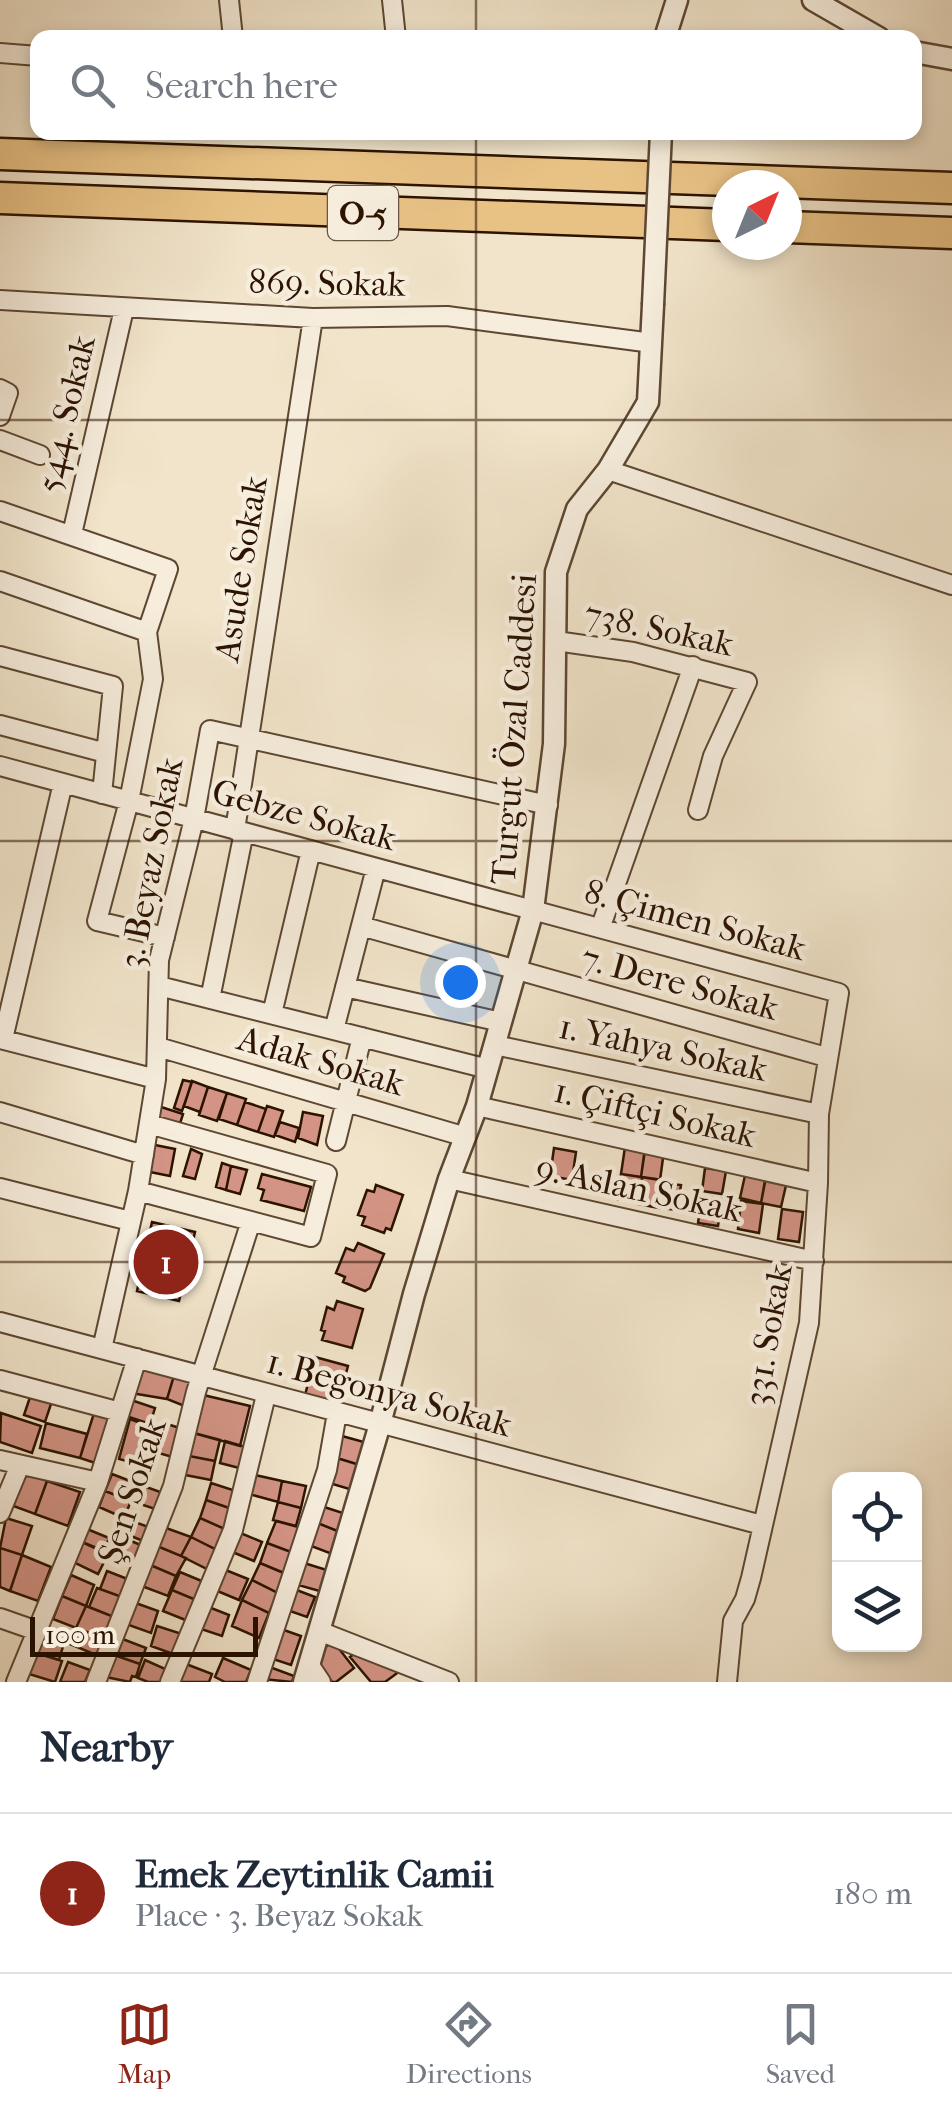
<!DOCTYPE html>
<meta charset="utf-8">
<style>
body{margin:0;font-family:"IM FELL French Canon",serif;background:#f2f2f3;color:#1f2937}
.controls{position:absolute;right:30px;bottom:30px;display:grid;overflow:hidden;border-radius:20px;box-shadow:0 5px 15px #0003}
.controls button{width:90px;height:90px;display:grid;place-items:center;padding:0;border:0;border-bottom:2px solid #e0e1e3;background:#fff;color:#1f2937;font:50px sans-serif}
.compass{position:absolute;left:712px;top:170px;width:90px;height:90px;border-radius:50%;background:#fff;box-shadow:0 5px 15px #0003;rotate:43deg}
.scale{position:absolute;left:30px;bottom:25px;width:228px;box-sizing:border-box;padding-left:10px;border:5px solid #2c1300;border-top:0;font-size:28px;line-height:35px;white-space:nowrap;color:#2c1300;-webkit-text-stroke:8px #f6eddd;paint-order:stroke}
.you{position:absolute;left:460px;top:982px;width:35px;height:35px;margin:-25px;border:8px solid #fff;border-radius:50%;background:#1a73e8;box-shadow:0 0 0 15px #1a73e833}
.badge{display:grid;place-items:center;width:65px;height:65px;border-radius:50%;background:#8f2418;color:#fff;font-size:32px;font-weight:700}
.pin{position:absolute;translate:-50% -50%;border:5px solid #fff;box-shadow:0 2px 10px #0006}
.list{margin:0;padding:0;list-style:none}
h2{display:flex;justify-content:space-between;align-items:center;height:130px;margin:0;padding:0 40px;font-size:42px}
h2 small{font-size:32px;font-weight:400;color:#747a83}
.list li{display:grid;grid-template-columns:65px 1fr auto;gap:30px;align-items:center;box-sizing:border-box;height:160px;padding:0 40px;border-top:2px solid #e0e1e3}
.list b{display:block;font-size:38px;white-space:nowrap}
.list p{margin:0;font-size:32px;white-space:nowrap;color:#747a83}
.list em{font-size:32px;font-style:normal;color:#747a83}
.icon{flex:none;width:55px;height:55px;fill:none;stroke:currentColor;stroke-width:2;stroke-linecap:round;stroke-linejoin:round}
.map{position:relative;flex:none;width:952px;height:1682px;overflow:hidden}
.search{position:absolute;background:#fff;box-shadow:0 5px 15px #0003;left:30px;right:30px;top:30px;height:110px;display:flex;align-items:center;gap:25px;box-sizing:border-box;padding:0 35px;border-radius:20px;color:#747a83;font-size:38px}
.sheet{height:290px;background:#fff}
nav{display:flex;justify-content:space-around;align-items:center;box-sizing:border-box;height:140px;border-top:2px solid #e0e1e3;background:#fff;font-size:28px;color:#747a83}
nav a{display:grid;justify-items:center;gap:5px}
nav .on{color:#8f2418}
.map>svg:first-child{display:block}
</style>
<div class="map">
<svg width="952" height="1682" viewBox="0 0 952 1682">
<rect width="100%" height="100%" fill="#f1e4ca"/>
<filter id="stains"><feTurbulence type="fractalNoise" baseFrequency=".002" numOctaves="4"/><feColorMatrix values="0 0 0 0 .2 0 0 0 0 .09 0 0 0 0 .02 0 0 0 .5 -.17"/></filter>
<radialGradient id="worn" r=".72"><stop offset=".6" stop-color="#630" stop-opacity="0"/><stop offset="1" stop-color="#630" stop-opacity=".3"/></radialGradient>
<!-- building -->
<path fill="#d39485" stroke="#2c1300" stroke-width="2.5" d="M183,1080L192,1082L182,1111L174,1108Z
M192,1081L208,1087L200,1112L184,1106Z
M208,1087L227,1093L217,1121L199,1115Z
M227,1093L246,1099L237,1125L219,1119Z
M245,1102L266,1109L258,1132L237,1125Z
M158,1106L183,1114L178,1130L153,1121Z
M267,1106L283,1111L274,1137L258,1132Z
M303,1112L323,1116L317,1145L298,1138Z
M280,1122L299,1128L295,1142L275,1135Z
M150,1144L175,1149L170,1176L145,1171Z
M625,1147L645,1150L641,1177L621,1174Z
M554,1148L576,1152L572,1180L550,1176Z
M645,1148L664,1151L660,1180L641,1177Z
M191,1149L202,1154L195,1179L183,1176Z
M222,1163L231,1166L226,1190L216,1187Z
M231,1166L247,1170L240,1194L226,1190Z
M705,1168L726,1171L722,1194L702,1191Z
M746,1171L766,1175L761,1203L740,1198Z
M262,1174L311,1187L304,1211L261,1200L264,1190L258,1188Z
M621,1174L642,1177L639,1202L617,1199Z
M642,1177L663,1180L659,1208L638,1204Z
M766,1177L787,1181L781,1207L761,1203Z
M662,1183L681,1185L677,1210L659,1208Z
M376,1185L403,1195L391,1230L386,1228L384,1233L362,1225L365,1217L358,1215L367,1190L374,1192Z
M702,1196L722,1199L718,1226L698,1223Z
M741,1201L763,1204L759,1233L738,1229Z
M782,1209L803,1212L799,1242L778,1239Z
M152,1222L195,1232L179,1301L137,1291Z
M358,1243L384,1254L370,1288L365,1291L343,1282L345,1277L336,1273L346,1248L354,1251Z
M337,1301L363,1309L352,1348L322,1340L325,1331L321,1330L327,1307L334,1310Z
M315,1357L348,1366L338,1404L305,1395Z
M141,1361L176,1369L167,1399L131,1393Z
M176,1369L192,1374L187,1407L167,1399Z
M32,1391L53,1398L45,1422L24,1415Z
M199,1394L250,1406L240,1446L190,1432Z
M131,1400L155,1408L150,1424L126,1416Z
M95,1410L114,1417L98,1464L80,1458Z
M1,1413L41,1426L32,1453L0,1442Z
M130,1419L154,1428L144,1466L119,1459Z
M46,1423L87,1434L80,1458L40,1448Z
M164,1423L186,1430L179,1459L155,1452Z
M190,1432L220,1440L215,1461L184,1455Z
M342,1436L371,1444L363,1466L337,1458Z
M225,1441L253,1449L247,1470L220,1463Z
M184,1455L215,1461L211,1480L180,1474Z
M337,1458L363,1466L356,1491L329,1483Z
M23,1470L47,1481L35,1514L8,1504Z
M112,1474L138,1484L131,1501L105,1491Z
M255,1475L282,1481L278,1502L249,1494Z
M47,1481L80,1492L68,1526L35,1514Z
M282,1481L306,1486L301,1508L278,1502Z
M211,1483L239,1492L235,1510L206,1500Z
M138,1484L163,1493L158,1510L131,1501Z
M105,1491L131,1501L124,1518L99,1507Z
M206,1500L235,1510L227,1530L200,1518Z
M278,1502L301,1508L296,1526L273,1520Z
M321,1506L346,1514L340,1532L315,1522Z
M6,1518L32,1526L22,1555L0,1548Z
M124,1518L151,1528L146,1542L118,1531Z
M200,1518L227,1530L217,1550L191,1537Z
M276,1521L302,1528L291,1552L267,1543Z
M315,1522L340,1532L332,1554L306,1544Z
M166,1528L191,1537L181,1556L157,1546Z
M87,1529L109,1538L104,1551L82,1542Z
M238,1532L262,1542L254,1561L230,1551Z
M117,1535L143,1546L135,1566L109,1555Z
M191,1537L217,1550L207,1569L181,1556Z
M82,1542L108,1554L98,1574L73,1562Z
M267,1543L291,1552L284,1573L260,1563Z
M157,1546L186,1558L176,1576L148,1564Z
M0,1548L22,1555L10,1591L0,1587Z
M22,1555L51,1567L38,1601L10,1591Z
M260,1563L286,1574L278,1593L252,1580Z
M304,1563L330,1571L323,1592L298,1585Z
M148,1564L176,1576L168,1596L139,1585Z
M223,1569L248,1579L239,1600L215,1590Z
M107,1571L130,1580L122,1597L100,1589Z
M180,1572L204,1582L196,1600L172,1590Z
M71,1575L94,1585L86,1606L62,1596Z
M252,1580L278,1593L269,1613L242,1600Z
M97,1588L122,1597L114,1617L89,1607Z
M294,1589L315,1597L307,1617L287,1610Z
M172,1590L196,1600L188,1621L163,1611Z
M62,1596L86,1606L76,1628L53,1619Z
M242,1600L269,1613L259,1638L232,1626Z
M133,1602L158,1611L151,1633L126,1624Z
M86,1606L114,1617L106,1639L76,1628Z
M206,1606L229,1615L222,1636L198,1628Z
M157,1626L182,1634L176,1655L151,1646Z
M76,1628L106,1639L96,1655L70,1644Z
M281,1629L301,1636L291,1665L270,1658Z
M42,1635L64,1643L59,1660L36,1653Z
M120,1638L146,1648L140,1664L114,1655Z
M333,1641L354,1668L336,1682H332L313,1657Z
M359,1650L400,1671L385,1682H371L350,1657Z
M36,1653L62,1661L55,1682L29,1674Z
M114,1655L140,1664L136,1677L132,1676L130,1682L106,1677Z
M223,1658L251,1670L246,1682H225L215,1677Z
M145,1660L172,1672L167,1682H148L138,1678Z
M68,1662L90,1670L85,1682H60Z
M186,1664L212,1674L209,1682H180Z
M267,1666L294,1676L292,1682L263,1679Z"/>
<g fill="none" stroke-linecap="round" stroke-linejoin="round">
<!-- minor casing -->
<g stroke="#5d4732" stroke-width="22">
<path id="minor" d="M229,0L233,38
M392,0L396,38
M0,53L38,56
M0,300L313,318L447,316L652,343
M0,389L8,393L0,416
M0,440L40,455
M608,470L952,585
M0,511L168,569L147,632L153,679L129,801L97,921L165,937
M72,534L124,309
M0,581L147,632
M556,641L633,652L747,682L713,756L698,810
M0,656L113,686L102,794
M0,725L106,753
M0,766L839,993L819,1114L818,1183L809,1323L751,1578L745,1599L733,1621L727,1682
M235,830L313,318
M361,926L826,1057
M601,926L693,666
M159,986L488,1069
M345,987L501,1022
M210,999L244,832
M272,1014L311,850
M334,1030L376,868
M0,1039L156,1079
M3,1039L63,783
M495,1045L819,1114
M158,1047L466,1137
M477,1106L818,1183
M0,1112L144,1155
M336,1141L362,1037
M449,1179L814,1261
M0,1188L130,1221
M138,1191L311,1237L327,1174L149,1124
M0,1322L762,1525
M102,1349L138,1191L156,1079L159,960L194,819L210,730L548,805
M0,1380L120,1412
M0,1460L98,1482
M0,1513L20,1465
M0,1618L37,1631
M319,1631L449,1682
M309,1664L321,1682
M16,1682L98,1482L137,1358
M96,1682L173,1486L196,1392L251,1221
M170,1682L233,1530L266,1395
M257,1682L327,1470L337,1413"/>
</g>
<!-- tertiary casing -->
<g stroke="#5d4732" stroke-width="25">
<path id="tertiary" d="M813,0L879,38
M665,38L677,0
M914,52L952,59
M304,1682L380,1424L414,1294L449,1179L477,1106L533,910L554,744L556,572L577,509L608,470L648,402L653,305"/>
</g>
<!-- motorway casing -->
<g stroke="#2c1300" stroke-width="35">
<path id="motorway" d="M0,154L952,188
M0,198L727,225
M787,227L952,233"/>
</g>
<!-- minor -->
<use href="#minor" stroke="#f6eddd" stroke-width="18"/>
<!-- tertiary -->
<use href="#tertiary" stroke="#f6eddd" stroke-width="20"/>
<!-- motorway -->
<use href="#motorway" stroke="#e8c285" stroke-width="30"/>
<!-- tertiary-bridge casing -->
<g stroke="#5d4732" stroke-width="25" stroke-linecap="butt">
<path id="tertiary-bridge" d="M653,305L661,132"/>
</g>
<!-- tertiary-bridge -->
<use href="#tertiary-bridge" stroke="#f6eddd" stroke-width="20"/>
</g>
<!-- grid -->
<path fill="none" stroke="#2c1300" stroke-width="2.5" stroke-opacity="0.55" d="M476,0V38M476,132V1682M0,420H952M0,841H952M0,1262H952"/>
<g text-anchor="middle" dominant-baseline="central" stroke-width="9" stroke-linejoin="round" paint-order="stroke">
<!-- shield labels -->
<rect fill="#f6eddd" stroke="#695442" stroke-width="2.5" x="328" y="186" width="70" height="54" rx="8"/>
<g font-size="32" font-weight="bold" fill="#2c1300">
<text x="363" y="213">O-5</text>
</g>
<!-- street labels -->
<g font-size="35" fill="#2c1300" stroke="#f6eddd">
<text transform="translate(327 283) rotate(1)">869. Sokak</text>
<text transform="translate(66 414) rotate(-77)">544. Sokak</text>
<text transform="translate(241 569) rotate(-81)">Asude Sokak</text>
<text transform="translate(659 629) rotate(12)">738. Sokak</text>
<text transform="translate(514 729) rotate(-86)">Turgut Özal Caddesi</text>
<text transform="translate(304 815) rotate(15)">Gebze Sokak</text>
<text transform="translate(151 863) rotate(-79)">3. Beyaz Sokak</text>
<text transform="translate(695 920) rotate(15)">8. Çimen Sokak</text>
<text transform="translate(680 983) rotate(15)">7. Dere Sokak</text>
<text transform="translate(663 1048) rotate(12)">1. Yahya Sokak</text>
<text transform="translate(321 1061) rotate(16)">Adak Sokak</text>
<text transform="translate(655 1113) rotate(13)">1. Çiftçi Sokak</text>
<text transform="translate(639 1189) rotate(12)">9. Aslan Sokak</text>
<text transform="translate(768 1335) rotate(-80)">331. Sokak</text>
<text transform="translate(389 1393) rotate(15)">1. Begonya Sokak</text>
<text transform="translate(132 1491) rotate(-72)">Şen Sokak</text>
</g>
</g>
<rect width="100%" height="100%" filter="url(#stains)"/>
<rect width="100%" height="100%" fill="url(#worn)"/>
</svg>
<div class="controls">
<button><svg class="icon" aria-label="locate" viewBox="0 0 24 24"><circle cx="12" cy="12" r="6"/><path d="M12 2v4M12 18v4M2 12h4M18 12h4"/></svg></button>
<button><svg class="icon" aria-label="layers" viewBox="0 0 24 24"><path d="M12 4l9 5-9 5-9-5zM3 14l9 5 9-5"/></svg></button>
</div>
<svg class="compass" viewBox="-18 -18 36 36"><path d="M0-13l5 13h-10z" fill="#e53935"/><path d="M0 13l5-13h-10z" fill="#747a83"/></svg>
<div class="scale">100 m</div>
<div class="you"></div>
<div class="pin badge" style="left:166px;top:1262px">1</div>
<div class="search"><svg class="icon" aria-label="search" viewBox="0 0 24 24"><circle cx="10" cy="10" r="6"/><path d="M15 15l6 6"/></svg>Search here</div>
</div>
<section class="sheet">
<h2>Nearby<small></small></h2>
<ul class="list">
<li><span class="badge">1</span><div><b>Emek Zeytinlik Camii</b><p>Place · 3. Beyaz Sokak</p></div><em>180 m</em></li>
</ul>
</section>
<nav>
<a class="on"><svg class="icon" aria-label="map" viewBox="0 0 24 24"><path d="M3 6l6-2 6 2 6-2v14l-6 2-6-2-6 2zM9 4v14M15 6v14"/></svg>Map</a>
<a><svg class="icon" aria-label="directions" viewBox="0 0 24 24"><path d="M12 3l9 9-9 9-9-9zM9 14v-3h6M13 9l2 2-2 2"/></svg>Directions</a>
<a><svg class="icon" aria-label="saved" viewBox="0 0 24 24"><path d="M7 4h10v16l-5-4-5 4z"/></svg>Saved</a>
</nav>
